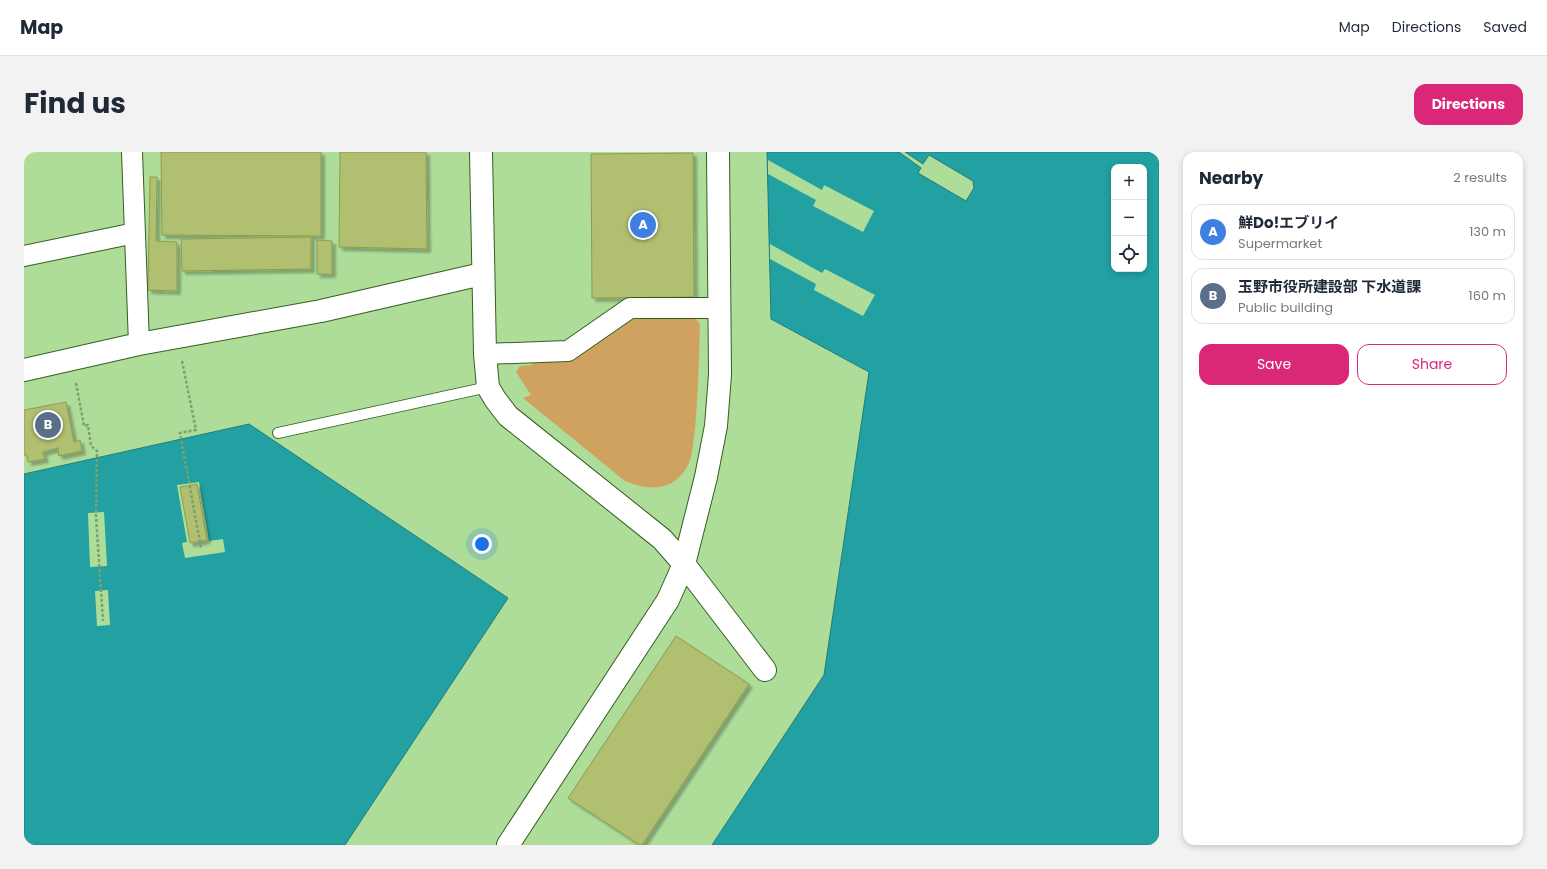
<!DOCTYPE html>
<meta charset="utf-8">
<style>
body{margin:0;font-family:Poppins,"Noto Sans JP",sans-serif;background:#f2f2f3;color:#1f2937}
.controls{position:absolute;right:12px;top:12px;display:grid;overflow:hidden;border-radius:8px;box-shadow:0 2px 6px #0003}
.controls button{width:36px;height:36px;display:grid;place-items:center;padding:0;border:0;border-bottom:1px solid #e0e1e3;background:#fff;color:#1f2937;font:20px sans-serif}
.you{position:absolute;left:458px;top:392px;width:14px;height:14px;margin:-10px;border:3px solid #fff;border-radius:50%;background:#1a73e8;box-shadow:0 0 0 6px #1a73e833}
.badge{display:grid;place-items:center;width:26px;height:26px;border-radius:50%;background:#db2777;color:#fff;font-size:13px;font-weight:700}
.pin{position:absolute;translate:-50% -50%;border:2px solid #fff;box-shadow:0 1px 4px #0006}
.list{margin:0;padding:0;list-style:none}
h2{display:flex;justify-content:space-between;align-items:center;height:52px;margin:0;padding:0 16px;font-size:17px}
h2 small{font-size:13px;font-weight:400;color:#747a83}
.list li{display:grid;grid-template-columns:26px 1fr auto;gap:12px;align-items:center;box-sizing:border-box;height:56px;margin:0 8px 8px;padding:0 8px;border:1px solid #e0e1e3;border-radius:12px}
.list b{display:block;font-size:15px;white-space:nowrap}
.list p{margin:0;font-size:13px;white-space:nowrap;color:#747a83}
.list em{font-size:13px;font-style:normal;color:#747a83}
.actions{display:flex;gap:8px;padding:12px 16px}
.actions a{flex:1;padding:9px 0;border:1px solid #db2777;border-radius:12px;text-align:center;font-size:14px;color:#db2777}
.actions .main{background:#db2777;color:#fff}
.icon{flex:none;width:22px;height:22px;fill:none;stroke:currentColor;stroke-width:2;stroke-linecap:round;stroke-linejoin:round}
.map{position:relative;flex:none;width:1135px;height:693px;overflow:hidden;border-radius:12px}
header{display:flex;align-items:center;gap:24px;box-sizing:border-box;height:56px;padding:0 20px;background:#fff;border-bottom:1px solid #e0e1e3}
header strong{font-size:19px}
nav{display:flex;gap:22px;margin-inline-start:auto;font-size:14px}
.intro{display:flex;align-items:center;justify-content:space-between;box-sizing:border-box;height:96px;padding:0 24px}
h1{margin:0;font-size:28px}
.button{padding:10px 18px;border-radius:12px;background:#db2777;color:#fff;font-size:14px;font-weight:700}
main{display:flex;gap:24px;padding:0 24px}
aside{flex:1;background:#fff;border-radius:12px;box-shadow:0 2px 6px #0003}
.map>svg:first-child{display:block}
</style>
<header>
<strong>Map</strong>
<nav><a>Map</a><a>Directions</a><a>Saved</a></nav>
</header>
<div class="intro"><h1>Find us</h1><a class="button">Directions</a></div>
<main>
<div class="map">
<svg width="1135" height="693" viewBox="0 0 1135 693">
<defs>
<filter id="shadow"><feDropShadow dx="3.5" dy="3.5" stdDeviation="1" flood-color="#0004"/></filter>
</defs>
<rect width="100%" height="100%" fill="#aedd9a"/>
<!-- green -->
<path fill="#cfa35f" d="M608,163L670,165L674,169L676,173C675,208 674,243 671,277C669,289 669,303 664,313C650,340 625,339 601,329L499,246L507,243L492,220L496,214L508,213L509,208Z"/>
<!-- water -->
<path fill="#22a0a2" stroke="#217e78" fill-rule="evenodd" d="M743,0H871L874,1L875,0L897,16L894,21L942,49L950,36L949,29L905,3L899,12L881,0H1135V693H688L800,523L845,220L747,167ZM1090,15H1120V117H1090Z
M225,272L484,446L321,693H0V322Z"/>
<!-- pier -->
<path fill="#aedd9a" d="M744,8L798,38L800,33L850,59L839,80L789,54L792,48L744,22Z
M746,92L798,121L801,117L851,143L839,164L790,138L792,132L746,107Z
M175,330L185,389L199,387L201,400L161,406L158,391L163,390L153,333Z
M80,360L83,414L66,415L64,361Z
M84,438L86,473L73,474L71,439Z"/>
<!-- building -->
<path fill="#b1bf70" stroke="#8f9b4e" filter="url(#shadow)" d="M137,0H297V84L138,83Z
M316,0H402L403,97L315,95Z
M669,1L670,145L568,146L567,2Z
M126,25H133L132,89L153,90V139L124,138Z
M287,85V117L158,119L157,87Z
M293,88L308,89V122H293Z
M42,250L50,290L56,288L58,299L35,304L34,296L19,300L21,307L4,310L3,303H0V258Z
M173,332L183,388L166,391L156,335Z
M652,484L725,532L618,693H616L544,646Z"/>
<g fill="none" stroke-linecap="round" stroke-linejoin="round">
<!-- lane casing -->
<g stroke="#355f21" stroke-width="12">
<path id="lane" d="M254,281L464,235"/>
</g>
<!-- street casing -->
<g stroke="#355f21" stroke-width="22">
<path id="street" d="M108,0L115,192
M0,104L111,81
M461,202L544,199L606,156H696"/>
</g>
<!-- secondary casing -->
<g stroke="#355f21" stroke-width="24">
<path id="secondary" d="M457,0L461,202L464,235L471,247L484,264L638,387L660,412L741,518
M0,218L115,192L297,159L458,122
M484,693L644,448L660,412L682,325L692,274L696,223L694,0"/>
</g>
<!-- path -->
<path stroke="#7ca16c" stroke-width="2.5" stroke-dasharray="3 2" stroke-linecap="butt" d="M158,209L172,278L156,281L177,396
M52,231L60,274L64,273L67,294L73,299L72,364L79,469"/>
<!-- lane -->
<use href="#lane" stroke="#fff" stroke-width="10"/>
<!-- street -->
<use href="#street" stroke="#fff" stroke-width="20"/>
<!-- secondary -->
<use href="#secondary" stroke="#fff" stroke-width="22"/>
</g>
</svg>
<div class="controls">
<button>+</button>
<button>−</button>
<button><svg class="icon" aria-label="locate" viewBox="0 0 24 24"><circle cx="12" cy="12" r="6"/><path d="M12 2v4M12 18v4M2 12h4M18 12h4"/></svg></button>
</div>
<div class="you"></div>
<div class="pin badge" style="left:619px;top:73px;background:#3f7fe0">A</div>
<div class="pin badge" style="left:24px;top:273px;background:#5c6f8a">B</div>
</div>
<aside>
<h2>Nearby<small>2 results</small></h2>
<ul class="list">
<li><span class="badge" style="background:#3f7fe0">A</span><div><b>鮮Do!エブリイ</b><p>Supermarket</p></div><em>130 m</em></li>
<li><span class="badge" style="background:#5c6f8a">B</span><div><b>玉野市役所建設部 下水道課</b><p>Public building</p></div><em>160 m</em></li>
</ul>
<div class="actions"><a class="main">Save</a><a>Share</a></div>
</aside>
</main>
